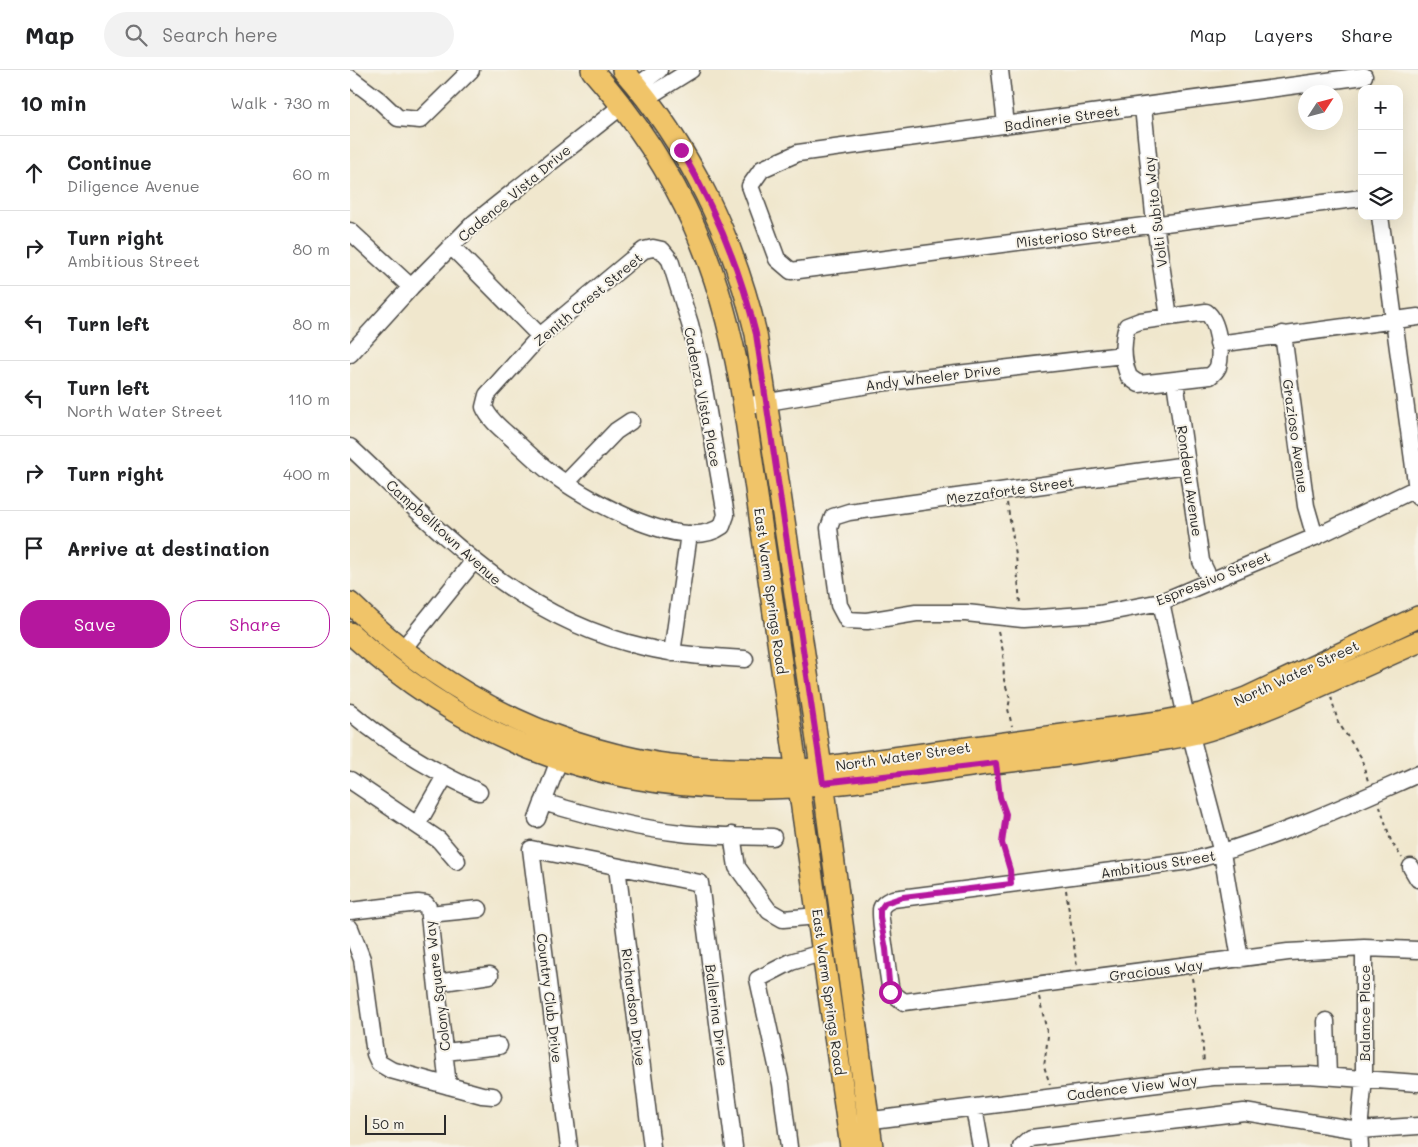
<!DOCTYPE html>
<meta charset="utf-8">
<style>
body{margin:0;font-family:Mali,sans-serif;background:#f2f2f2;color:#202124}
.controls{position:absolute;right:15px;top:15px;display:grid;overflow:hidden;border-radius:10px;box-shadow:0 5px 20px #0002}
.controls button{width:45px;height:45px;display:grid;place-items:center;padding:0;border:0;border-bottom:1px solid #e0e0e0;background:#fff;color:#202124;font:25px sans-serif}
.compass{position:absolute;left:948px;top:15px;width:45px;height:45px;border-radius:50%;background:#fff;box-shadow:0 5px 20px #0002;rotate:54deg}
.scale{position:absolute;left:15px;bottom:12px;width:81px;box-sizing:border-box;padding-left:5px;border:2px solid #2b2b2b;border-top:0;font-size:14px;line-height:18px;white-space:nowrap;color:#2b2b2b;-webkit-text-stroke:4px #f7f3e8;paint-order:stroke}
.stop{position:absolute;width:15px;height:15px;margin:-11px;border:4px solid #b5179e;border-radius:50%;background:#fff}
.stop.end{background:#b5179e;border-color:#fff;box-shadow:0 1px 5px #0008}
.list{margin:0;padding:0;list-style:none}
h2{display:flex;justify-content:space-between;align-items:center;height:65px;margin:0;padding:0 20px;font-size:21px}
h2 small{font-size:16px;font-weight:400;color:#757577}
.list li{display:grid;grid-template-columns:32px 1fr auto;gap:15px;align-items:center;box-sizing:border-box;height:75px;padding:0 20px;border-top:1px solid #e0e0e0}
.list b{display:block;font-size:19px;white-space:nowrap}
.list p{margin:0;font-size:16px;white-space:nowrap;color:#757577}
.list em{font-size:16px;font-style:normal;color:#757577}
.actions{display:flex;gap:10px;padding:15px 20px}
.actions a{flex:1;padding:11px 0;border:1px solid #b5179e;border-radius:20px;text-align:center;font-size:18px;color:#b5179e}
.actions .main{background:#b5179e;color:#fff}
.icon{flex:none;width:28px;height:28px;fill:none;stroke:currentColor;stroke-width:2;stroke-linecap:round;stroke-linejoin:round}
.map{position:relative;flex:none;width:1068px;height:1077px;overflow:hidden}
header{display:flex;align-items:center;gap:30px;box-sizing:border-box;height:70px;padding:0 25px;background:#fff;border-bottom:1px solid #e0e0e0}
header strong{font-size:24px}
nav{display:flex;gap:28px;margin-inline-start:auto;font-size:18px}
.search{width:350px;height:45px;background:#f2f2f2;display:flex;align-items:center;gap:12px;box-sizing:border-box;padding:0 18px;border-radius:28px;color:#757577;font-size:19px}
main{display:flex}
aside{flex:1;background:#fff}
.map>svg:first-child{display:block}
</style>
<header>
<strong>Map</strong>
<div class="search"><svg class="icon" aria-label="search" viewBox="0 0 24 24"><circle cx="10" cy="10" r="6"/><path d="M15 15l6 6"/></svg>Search here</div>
<nav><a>Map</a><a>Layers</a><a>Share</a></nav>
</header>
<main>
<aside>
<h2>10 min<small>Walk · 730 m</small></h2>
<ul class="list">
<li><svg class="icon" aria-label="ahead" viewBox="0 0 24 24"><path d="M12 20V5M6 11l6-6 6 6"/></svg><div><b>Continue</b><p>Diligence Avenue</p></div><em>60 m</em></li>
<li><svg class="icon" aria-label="right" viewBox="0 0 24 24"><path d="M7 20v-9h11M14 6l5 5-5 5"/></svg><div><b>Turn right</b><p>Ambitious Street</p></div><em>80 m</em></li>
<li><svg class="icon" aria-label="left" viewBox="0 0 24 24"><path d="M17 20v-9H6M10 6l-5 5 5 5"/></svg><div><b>Turn left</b></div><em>80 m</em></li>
<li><svg class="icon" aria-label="left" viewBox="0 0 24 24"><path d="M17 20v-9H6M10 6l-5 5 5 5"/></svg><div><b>Turn left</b><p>North Water Street</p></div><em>110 m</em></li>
<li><svg class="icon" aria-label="right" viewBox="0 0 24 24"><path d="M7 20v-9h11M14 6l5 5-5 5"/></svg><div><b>Turn right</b></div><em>400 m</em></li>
<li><svg class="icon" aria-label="arrive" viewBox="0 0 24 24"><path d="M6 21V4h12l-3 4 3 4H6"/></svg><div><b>Arrive at destination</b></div></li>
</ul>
<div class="actions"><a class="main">Save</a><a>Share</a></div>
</aside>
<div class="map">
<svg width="1068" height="1077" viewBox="0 0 1068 1077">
<rect width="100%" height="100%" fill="#f7f3e8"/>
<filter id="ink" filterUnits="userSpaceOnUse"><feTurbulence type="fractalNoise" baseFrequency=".02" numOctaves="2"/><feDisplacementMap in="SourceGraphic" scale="10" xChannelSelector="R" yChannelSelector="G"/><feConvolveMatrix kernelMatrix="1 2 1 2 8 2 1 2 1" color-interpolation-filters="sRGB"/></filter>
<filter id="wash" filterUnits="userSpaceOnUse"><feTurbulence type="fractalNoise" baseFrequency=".0096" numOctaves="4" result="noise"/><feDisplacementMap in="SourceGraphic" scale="20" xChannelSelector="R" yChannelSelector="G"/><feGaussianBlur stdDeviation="1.12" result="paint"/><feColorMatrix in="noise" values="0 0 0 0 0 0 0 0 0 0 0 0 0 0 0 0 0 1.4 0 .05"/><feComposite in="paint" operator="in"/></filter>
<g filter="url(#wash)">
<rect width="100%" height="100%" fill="#f0e7cd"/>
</g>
<g filter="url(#ink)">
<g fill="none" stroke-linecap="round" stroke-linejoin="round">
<!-- minor casing -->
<g stroke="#494743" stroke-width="19">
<path id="minor" d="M650,0L656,55
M0,8L29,30L48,48L70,50L121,0
M287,16L309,0
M296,28L341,0
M793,37L805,154L819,247
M1012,128L441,201L427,189L400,116L412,99L448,83L1014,6
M1030,146L1068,427
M0,161L61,217
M101,176L190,266
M303,178L312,180L320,190L340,254L349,290L376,445L372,456C334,484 240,431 208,408C192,397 178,383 165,371C154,361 140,351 134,337L137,325L190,266L281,190L294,180Z
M856,242C868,250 872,283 868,297C866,301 863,304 860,306L789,314L779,307C772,290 772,273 777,256L790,251Z
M933,264L956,436L965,467
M868,274L1068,247
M0,284L61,217L124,153L273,35
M825,311L851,491L860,510
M406,334L537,312L773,285
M0,377C91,462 167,548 294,577C327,585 361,587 395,589
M837,395L499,442L483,447L479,458L489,535L497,550L517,551L566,543H616L673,549L749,544L811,532L965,467L1067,418
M216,413L266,361L281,351
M811,532L836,647L872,783L890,889
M52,580L123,492
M322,583L339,464
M0,642C39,675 83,701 129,722
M1068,704C993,737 920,771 840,791L543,829C538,831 533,833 531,839C529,844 539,910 541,922L554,932L938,882L1014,878L1068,880
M0,710L89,770L107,791
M193,732C239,746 284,758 331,763C361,767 393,766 423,767
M187,749L209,690
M67,755L95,706
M382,765L387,797L419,841L433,849L468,846
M267,797L302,1077
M1061,797L1068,809
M0,841L68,833L76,834L78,837L98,1016
M79,844L129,839
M0,858L12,889L25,984L29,993L41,1000L132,1025L143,1026
M87,913L140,905
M976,951L978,1006
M95,982L149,976
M624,1038L631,1077
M507,1052L863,1007L958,1005L1068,1013
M219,1077L181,779L350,813L384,1077
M439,1077L431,1014L408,909L441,892L474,882
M671,1077L681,1068L894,1042L1009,1060L1014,1008V878
M1010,1077L1009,1060L1068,1056"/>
</g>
<!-- major casing -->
<g stroke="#494743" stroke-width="24">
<path id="major" d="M242,0C332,102 374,203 394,336L501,1077
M273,0C339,75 383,167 406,264L471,697L522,1077
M0,533C86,617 187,673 307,693C353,700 400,699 447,701L809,652L851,644L896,628L1068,547
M0,563C114,667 237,716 391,718C470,720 550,705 628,695C687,688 745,682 803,671C823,668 844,665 864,658C934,635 1001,601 1068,572"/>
</g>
<!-- path -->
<path stroke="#494743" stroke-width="2" stroke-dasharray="4 4" stroke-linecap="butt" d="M657,433L666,485L670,534
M648,561L653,581L654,610L660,629L658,639L662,656
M981,627L988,652L1011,687L1018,711
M647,708L650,727L656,744L652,773L660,800
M1030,736L1041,771L1052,788
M716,820L727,897
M842,908L846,931L845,943L852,964L854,994
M689,927L698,966L694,996L700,1015"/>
<!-- minor -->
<use href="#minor" stroke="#fff" stroke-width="16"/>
<!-- major -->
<use href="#major" stroke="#f0c469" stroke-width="21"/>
</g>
</g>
<g fill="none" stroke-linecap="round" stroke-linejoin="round" filter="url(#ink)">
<!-- route -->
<path stroke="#b5179e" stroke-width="6" d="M331,80C365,138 390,198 406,264L473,713L646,693L650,727L656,744L652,773L660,800L661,814L553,827L535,833L530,840V848L536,879L540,922"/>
</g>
<g text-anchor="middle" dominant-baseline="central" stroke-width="4" stroke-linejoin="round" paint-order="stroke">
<!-- street labels -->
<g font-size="14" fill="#2b2b2b" stroke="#f7f3e8">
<text transform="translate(712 48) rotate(-8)">Badinerie Street</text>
<text transform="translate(164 123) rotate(-40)">Cadence Vista Drive</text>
<text transform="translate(805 142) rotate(-97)">Volti Subito Way</text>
<text transform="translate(726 165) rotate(-7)">Misterioso Street</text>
<text transform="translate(238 229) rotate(-40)">Zenith Crest Street</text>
<text transform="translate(583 307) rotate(-7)">Andy Wheeler Drive</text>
<text transform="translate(353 327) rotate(79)">Cadenza Vista Place</text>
<text transform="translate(946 366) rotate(82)">Grazioso Avenue</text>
<text transform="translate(840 411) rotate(82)">Rondeau Avenue</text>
<text transform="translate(660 420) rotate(-8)">Mezzaforte Street</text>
<text transform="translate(94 462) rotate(42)">Campbelltown Avenue</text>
<text transform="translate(863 508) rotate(-22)">Espressivo Street</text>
<text transform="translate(421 521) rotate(82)">East Warm Springs Road</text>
<text transform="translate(946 603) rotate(-25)">North Water Street</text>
<text transform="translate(553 686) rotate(-8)">North Water Street</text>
<text transform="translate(808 794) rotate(-9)">Ambitious Street</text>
<text transform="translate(806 900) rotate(-7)">Gracious Way</text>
<text transform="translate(87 916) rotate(-97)">Colony Square Way</text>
<text transform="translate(479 922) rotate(82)">East Warm Springs Road</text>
<text transform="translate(200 928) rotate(83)">Country Club Drive</text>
<text transform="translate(284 937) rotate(83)">Richardson Drive</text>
<text transform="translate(1014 943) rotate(-90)">Balance Place</text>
<text transform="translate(367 945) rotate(83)">Ballerina Drive</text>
<text transform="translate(782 1017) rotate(-7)">Cadence View Way</text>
</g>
</g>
</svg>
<div class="controls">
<button>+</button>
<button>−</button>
<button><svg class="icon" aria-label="layers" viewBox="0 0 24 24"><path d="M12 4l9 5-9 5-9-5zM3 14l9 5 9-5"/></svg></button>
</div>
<svg class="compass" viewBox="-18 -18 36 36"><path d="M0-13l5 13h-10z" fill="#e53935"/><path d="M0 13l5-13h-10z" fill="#757577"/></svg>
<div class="scale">50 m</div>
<div class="stop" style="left:540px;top:922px"></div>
<div class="stop end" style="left:331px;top:80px"></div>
</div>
</main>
